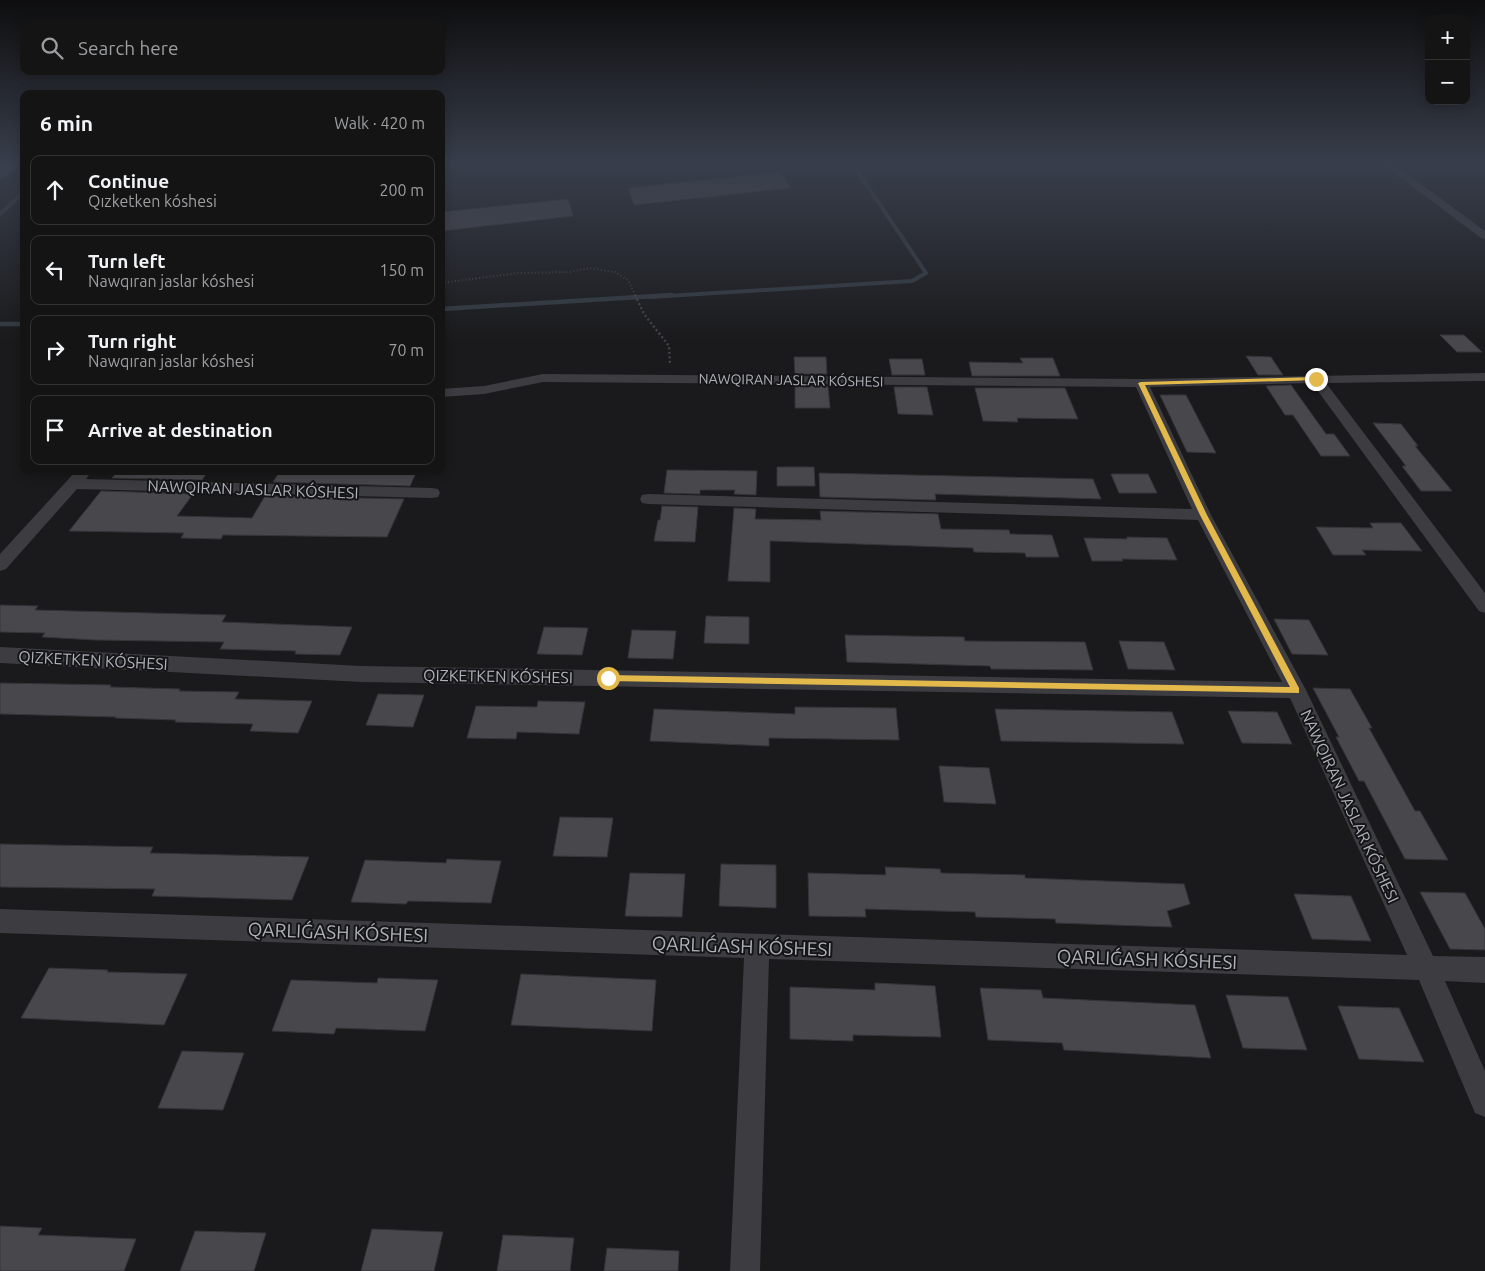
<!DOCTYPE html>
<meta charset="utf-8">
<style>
body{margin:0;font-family:Ubuntu,sans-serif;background:#212122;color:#f1f3f6}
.controls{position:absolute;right:15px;top:15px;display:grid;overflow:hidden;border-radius:10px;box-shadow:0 2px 12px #0003}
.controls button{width:45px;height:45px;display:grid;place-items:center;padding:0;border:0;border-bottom:1px solid #333334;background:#141415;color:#f1f3f6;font:25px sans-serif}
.stop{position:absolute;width:15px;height:15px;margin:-11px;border:4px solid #e3b94c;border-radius:50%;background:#fff}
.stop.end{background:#e3b94c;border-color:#fff;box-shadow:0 1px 5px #0008}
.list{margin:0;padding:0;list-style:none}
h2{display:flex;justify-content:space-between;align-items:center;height:65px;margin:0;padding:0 20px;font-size:21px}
h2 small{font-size:16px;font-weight:400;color:#9d9ea0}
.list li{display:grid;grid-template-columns:32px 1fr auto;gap:15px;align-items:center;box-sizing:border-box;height:70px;margin:0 10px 10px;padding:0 10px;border:1px solid #333334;border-radius:10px}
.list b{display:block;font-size:19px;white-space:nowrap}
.list p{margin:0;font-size:16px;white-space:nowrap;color:#9d9ea0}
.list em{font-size:16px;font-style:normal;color:#9d9ea0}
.icon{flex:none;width:28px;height:28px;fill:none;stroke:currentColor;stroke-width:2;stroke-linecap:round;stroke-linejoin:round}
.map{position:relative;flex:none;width:1485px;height:1271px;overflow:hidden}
.search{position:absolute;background:#141415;box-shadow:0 2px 12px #0003;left:20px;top:20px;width:425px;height:55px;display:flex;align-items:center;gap:12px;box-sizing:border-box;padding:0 18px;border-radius:10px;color:#9d9ea0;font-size:19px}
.panel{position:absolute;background:#141415;box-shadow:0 2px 12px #0003;left:20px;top:90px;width:425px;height:385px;border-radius:10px}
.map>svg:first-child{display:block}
</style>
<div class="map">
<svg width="1485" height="1271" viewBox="0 0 1485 1271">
<rect width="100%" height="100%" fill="#1a1a1c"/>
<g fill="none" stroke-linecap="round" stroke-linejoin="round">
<!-- stream-far1 -->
<path stroke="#333a41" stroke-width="4" d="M0,214L24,192
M650,297L912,281L926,273L852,163"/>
<!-- stream -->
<path stroke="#333a41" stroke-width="4.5" d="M441,309L672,295
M0,324H24"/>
</g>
<!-- building -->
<path fill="#48474c" stroke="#353438" d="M780,172L791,188L634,205L628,188Z
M568,199L573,216L441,231V212Z
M1440,335H1464L1482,352H1457Z
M1246,356L1271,357L1283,375H1258Z
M794,357H826L827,374H795Z
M1020,358H1053L1060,376H972L969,362L1023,363Z
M889,359H922L925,375H892Z
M1291,385L1326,434H1334L1350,456H1321L1293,415H1285L1266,386Z
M795,386H828L830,408H795Z
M894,387H927L933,415L898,414Z
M975,388H1065L1078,419L1017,418L1018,422L983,421Z
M1160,395H1186L1216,453L1187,452Z
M1373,423L1401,424L1418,446H1415L1452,491H1421L1402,466H1406Z
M777,467H814L815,486H777Z
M667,470L757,471L756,495L734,494L735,490H700V494L664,493Z
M118,471H208L202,480L112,478Z
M280,471H417L410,486L273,482Z
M819,473L1093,479L1101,499L935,494L936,500L820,497Z
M1111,474H1148L1157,493H1119Z
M101,491L193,494L177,516L252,518L265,496L404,499L387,537L223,535L221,539L181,538L184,533L69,531Z
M662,506L698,507L695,542L654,541L658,520H660Z
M734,508L756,509L755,519L821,520L820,511L938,514L941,529L1009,530L1010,534L1052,535L1059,557H1026L1025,553L974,552L973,548L772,541H770V582L728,581Z
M1370,523H1401L1422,551L1362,550L1366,555H1333L1316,527L1373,528Z
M1127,537L1167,538L1177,560L1122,559L1123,561H1092L1084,538L1127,539Z
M0,605L38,606L35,610L226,615L222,622L352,627L340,655L295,654L296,651L220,649L224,642L95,640L42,637L45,633L0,632Z
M706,616L749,617V644L704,643Z
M1274,619L1309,620L1328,655L1292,654Z
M544,627L588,628L582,655L537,654Z
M632,630L676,631L673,659L628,658Z
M845,635L964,637L965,641L1085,642L1093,670L991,669L990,666L847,662Z
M1119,641L1164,642L1175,670L1128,669Z
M0,683L111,685L110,687L180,689L179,691L239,692L235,699L312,701L298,733L250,731L253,724L175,722L176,720L115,718L116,717L0,714Z
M1313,688L1350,689L1372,728H1369L1415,811H1420L1448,860L1405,859L1364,781H1359L1336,737H1339Z
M378,694L424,695L413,727L366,725Z
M538,701L585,702L579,734L517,732L516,739L467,738L476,706L537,707Z
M795,707L896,708L899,740L769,738V746L650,741L654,709L795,714Z
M995,709L1172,712L1184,744L1001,741Z
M1228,711L1277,712L1292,744L1242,743Z
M939,766L989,768L996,804L944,802Z
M560,817L613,818L607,857L553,856Z
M0,844L153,847L150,853L309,857L292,900L152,896L155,889L0,887Z
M447,859L501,861L491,903L408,901L406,904L351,902L365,860L446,863Z
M721,864L776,865V908L719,906Z
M885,867L940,869L941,873L1025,875V878L1184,884L1190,904L1167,911L1172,927L1056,923L1055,919L976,917L975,912L865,909L866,917L809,916L808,873L886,875Z
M630,873L685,874L682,917L625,916Z
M1420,892L1465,893L1485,929V950L1450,949Z
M1294,894L1351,896L1371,941L1312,939Z
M49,968L108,970L107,972L187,974L164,1025L21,1018Z
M521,974L656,980L652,1031L511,1025Z
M378,978L438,980L425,1031L336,1028L334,1034L272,1031L291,980L377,983Z
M875,983L935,986L941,1037L853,1035V1041L790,1039V987L875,990Z
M980,988L1041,990L1043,998L1195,1005L1211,1058L1064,1050L1062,1043L988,1040Z
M1226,995L1288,997L1307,1050L1243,1048Z
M1338,1006L1399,1008L1424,1062L1359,1059Z
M182,1051L244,1053L223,1110L158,1108Z
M0,1226L42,1228L38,1235L136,1239L124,1271H0Z
M372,1229L443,1232L434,1271H361Z
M195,1231L266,1233L254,1271H180Z
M503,1235L574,1238L570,1271H497Z
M607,1248L679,1251L678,1271H604Z"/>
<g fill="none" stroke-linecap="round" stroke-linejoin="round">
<!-- path-far1 -->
<path stroke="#424348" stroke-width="2" stroke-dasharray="1 2.5" stroke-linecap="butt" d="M441,283L518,273L570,272L589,268L615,272L628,280L636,297"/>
<!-- path -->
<path stroke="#424348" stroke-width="2.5" stroke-dasharray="2 2.5" stroke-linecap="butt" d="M635,295L644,314L669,346L670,365"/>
<!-- minor -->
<path fill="#3c3c41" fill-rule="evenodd" d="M1381,163H1392L1485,231V239L1481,238Z
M1485,373V381L1326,383L1485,593V613L1479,611L1312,383L1150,387L1211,515L1306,690L1433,956L1485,957V983L1445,981L1485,1071V1117L1475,1113L1419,980L769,959L760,1271H730L744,958L0,933V909L1407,955L1290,698L361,682L0,663V647L361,666L1282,682L1198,520L648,504L642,503L640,499L642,495L648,494L1192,509L1136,387L543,382L484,394L441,397V389L484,386L543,374L1141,379Z
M76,471H87L89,475L86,479L432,488L438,489L440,493L438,497L432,498L77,489L6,569L0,571V554Z"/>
<!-- secondary -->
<path fill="#4a4b51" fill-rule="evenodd" d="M5,163H21L5,177L0,178V167Z"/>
</g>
<!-- sky -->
<linearGradient id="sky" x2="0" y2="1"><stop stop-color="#0e0e0f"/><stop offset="0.48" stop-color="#383e4b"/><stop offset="1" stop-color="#383e4b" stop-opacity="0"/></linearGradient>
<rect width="1485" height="341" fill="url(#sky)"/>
<!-- route -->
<path fill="#e3b94c" d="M1316,377L1318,380L1145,385L1207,515L1299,688V693L608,681L604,678L608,675L1290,687L1200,515L1138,383L1141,382Z"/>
<g text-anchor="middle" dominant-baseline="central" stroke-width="4" stroke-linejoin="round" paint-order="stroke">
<!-- far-street labels -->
<g font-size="14" fill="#aeb1ba" stroke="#151517">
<text transform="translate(791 380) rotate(1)">NAWQIRAN JASLAR KÓSHESI</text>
</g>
<!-- street labels -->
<g font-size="16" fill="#aeb1ba" stroke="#151517">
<text transform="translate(253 489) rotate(2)">NAWQIRAN JASLAR KÓSHESI</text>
<text transform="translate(93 660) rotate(3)">QIZKETKEN KÓSHESI</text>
<text transform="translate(498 676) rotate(1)">QIZKETKEN KÓSHESI</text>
<text transform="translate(1350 806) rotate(65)">NAWQIRAN JASLAR KÓSHESI</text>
</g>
<!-- near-street labels -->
<g font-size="19" fill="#aeb1ba" stroke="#151517">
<text transform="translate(338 932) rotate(2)">QARLIǴASH KÓSHESI</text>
<text transform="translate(742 946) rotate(2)">QARLIǴASH KÓSHESI</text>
<text transform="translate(1147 959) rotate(2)">QARLIǴASH KÓSHESI</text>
</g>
</g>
</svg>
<div class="controls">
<button>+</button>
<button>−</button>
</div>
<div class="stop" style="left:608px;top:678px"></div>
<div class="stop end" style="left:1316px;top:379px"></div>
<div class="search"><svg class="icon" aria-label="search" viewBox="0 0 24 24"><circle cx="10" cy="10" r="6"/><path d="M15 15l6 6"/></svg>Search here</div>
<section class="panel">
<h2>6 min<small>Walk · 420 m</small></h2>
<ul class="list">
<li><svg class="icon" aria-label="ahead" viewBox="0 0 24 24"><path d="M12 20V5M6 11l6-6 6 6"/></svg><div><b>Continue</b><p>Qızketken kóshesi</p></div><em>200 m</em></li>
<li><svg class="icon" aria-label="left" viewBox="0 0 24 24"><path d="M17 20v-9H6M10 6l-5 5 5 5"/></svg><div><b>Turn left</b><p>Nawqıran jaslar kóshesi</p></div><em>150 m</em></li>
<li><svg class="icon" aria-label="right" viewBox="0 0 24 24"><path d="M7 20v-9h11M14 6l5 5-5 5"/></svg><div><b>Turn right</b><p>Nawqıran jaslar kóshesi</p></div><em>70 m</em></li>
<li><svg class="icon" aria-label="arrive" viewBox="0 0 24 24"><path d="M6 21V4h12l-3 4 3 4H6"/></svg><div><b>Arrive at destination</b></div></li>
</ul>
</section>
</div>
